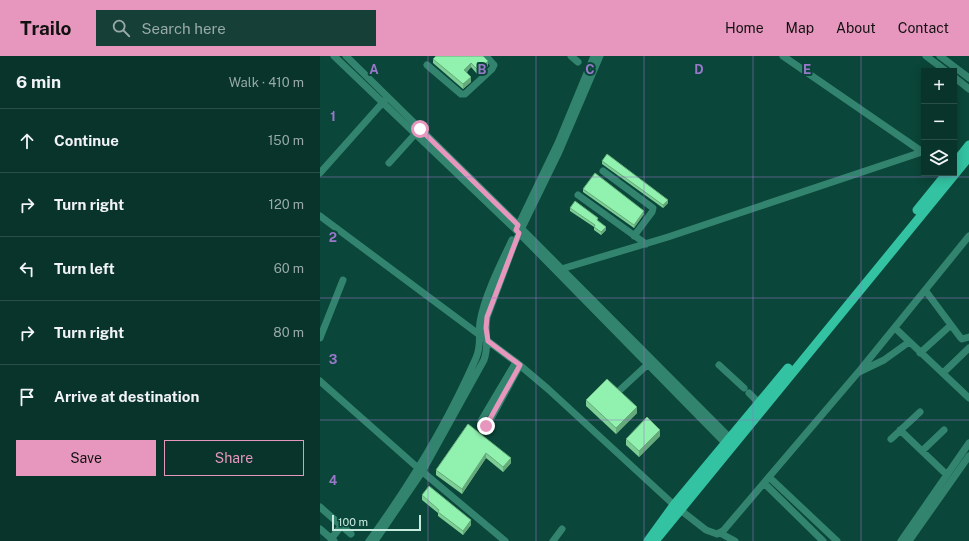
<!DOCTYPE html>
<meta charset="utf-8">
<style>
body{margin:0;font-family:"Public Sans",sans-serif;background:#163f37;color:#f1f3f6}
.controls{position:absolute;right:12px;top:12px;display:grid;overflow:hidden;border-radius:0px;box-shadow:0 2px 10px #0003}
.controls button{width:36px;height:36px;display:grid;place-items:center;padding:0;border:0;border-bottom:1px solid #294f47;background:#08342b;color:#f1f3f6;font:20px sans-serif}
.scale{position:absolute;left:12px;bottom:10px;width:89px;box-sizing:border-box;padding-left:4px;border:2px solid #c7eade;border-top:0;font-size:11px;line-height:14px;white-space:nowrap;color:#c7eade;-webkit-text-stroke:3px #0a4639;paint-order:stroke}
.stop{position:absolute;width:12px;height:12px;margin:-9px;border:3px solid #e797bd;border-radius:50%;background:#fff}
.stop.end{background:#e797bd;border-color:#fff;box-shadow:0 1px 4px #0008}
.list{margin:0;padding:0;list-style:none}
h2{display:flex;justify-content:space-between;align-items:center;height:52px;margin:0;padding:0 16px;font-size:17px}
h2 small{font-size:13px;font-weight:400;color:#98aaa9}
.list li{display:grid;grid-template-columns:26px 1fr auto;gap:12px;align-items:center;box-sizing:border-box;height:64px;padding:0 16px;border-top:1px solid #294f47}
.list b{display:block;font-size:15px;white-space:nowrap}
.list em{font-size:13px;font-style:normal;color:#98aaa9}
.actions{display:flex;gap:8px;padding:12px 16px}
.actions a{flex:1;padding:9px 0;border:1px solid #e797bd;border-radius:0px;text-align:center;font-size:14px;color:#e797bd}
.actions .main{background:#e797bd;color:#111}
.icon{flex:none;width:22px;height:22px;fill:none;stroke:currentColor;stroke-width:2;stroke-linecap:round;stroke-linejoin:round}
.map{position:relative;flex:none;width:649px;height:485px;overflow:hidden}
header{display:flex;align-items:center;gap:24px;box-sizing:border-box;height:56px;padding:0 20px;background:#e797bd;color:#111}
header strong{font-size:19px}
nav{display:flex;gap:22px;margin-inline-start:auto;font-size:14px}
.search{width:280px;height:36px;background:#163f37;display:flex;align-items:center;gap:10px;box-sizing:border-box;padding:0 14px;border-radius:0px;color:#98aaa9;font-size:15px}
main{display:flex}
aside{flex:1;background:#08342b}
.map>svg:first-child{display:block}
</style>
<header>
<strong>Trailo</strong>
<div class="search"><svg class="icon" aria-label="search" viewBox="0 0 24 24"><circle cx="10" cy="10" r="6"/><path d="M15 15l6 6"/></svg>Search here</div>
<nav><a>Home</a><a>Map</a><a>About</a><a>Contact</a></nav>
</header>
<main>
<aside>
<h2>6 min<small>Walk · 410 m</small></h2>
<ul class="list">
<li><svg class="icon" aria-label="ahead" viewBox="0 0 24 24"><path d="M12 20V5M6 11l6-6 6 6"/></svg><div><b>Continue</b></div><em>150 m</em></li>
<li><svg class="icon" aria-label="right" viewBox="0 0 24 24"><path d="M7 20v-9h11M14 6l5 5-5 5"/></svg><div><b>Turn right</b></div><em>120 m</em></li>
<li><svg class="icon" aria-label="left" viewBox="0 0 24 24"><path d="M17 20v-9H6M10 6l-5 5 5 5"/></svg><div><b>Turn left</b></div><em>60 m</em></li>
<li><svg class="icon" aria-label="right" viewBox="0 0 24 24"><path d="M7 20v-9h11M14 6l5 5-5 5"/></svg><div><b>Turn right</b></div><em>80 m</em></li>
<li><svg class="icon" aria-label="arrive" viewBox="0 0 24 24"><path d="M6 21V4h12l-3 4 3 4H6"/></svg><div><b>Arrive at destination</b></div></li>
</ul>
<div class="actions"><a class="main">Save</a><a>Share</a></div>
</aside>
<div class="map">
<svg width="649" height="485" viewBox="0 0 649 485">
<rect width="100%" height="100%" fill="#0a4639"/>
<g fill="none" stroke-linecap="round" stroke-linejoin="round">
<!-- minor -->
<path stroke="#33846f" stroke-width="7" d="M14,0L199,177L409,391
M26,0L198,169L413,385
M251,0L258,6
M463,0L604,97
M606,0L626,15
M620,0L649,22
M107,9L141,38H145L172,13L174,9L166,0
M634,21L649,33
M69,107L97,76
M283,115L333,152L332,156L314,180
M0,117L65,44
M258,139L326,188
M0,160L196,306L228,333L354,449L386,474L397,478L403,475L541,313L649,180
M197,172L238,87L274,0
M238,214L348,181L602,96
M605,234L640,281L642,283L649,281
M575,272L649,342
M0,282L23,224
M600,297L631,269
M196,306L161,365V370L163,371L168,368L200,309
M399,309L424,332
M539,316L564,304L589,286
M623,317L649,292
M0,325L98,412L185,485
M300,334L327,309
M429,337L439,347
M580,374L626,418
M571,383L600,356
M602,395L624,374
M449,421L517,485
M444,427L503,485
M0,451L31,478
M0,473L14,485
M400,477L415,485
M11,483L22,469
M49,485C90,429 128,366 156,302C162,288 158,279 160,266C164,241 181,207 192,184
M55,485L102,416L164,304C170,287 164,277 167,261L195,186L239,96L280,0
M233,485L242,473
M581,485L649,387
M589,485L649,400"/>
<!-- major -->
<path stroke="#33c3a2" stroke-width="9" d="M634,108L649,89
M597,154L627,117
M328,485L354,449L468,312
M335,485L649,101"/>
</g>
<!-- wall -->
<path fill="#7dcf96" d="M116,0L168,10L158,19L151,11L147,16L151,26L143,33L113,7V3Z
M282,105L348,147L343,152L282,108Z
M263,133L324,158L314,172L263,136Z
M250,152L278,165L286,174L281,179L274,174V171L250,155Z
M266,344L317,357L296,378L266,350Z
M148,368L191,407L183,416L166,402L142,438L116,419V414Z
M340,380L319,401L306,389V383Z
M102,439L151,469L143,479L118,460V457L102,444Z"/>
<!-- shaded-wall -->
<path fill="#66a97a" d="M168,5V10L158,19V14Z
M151,7V11L144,19V14Z
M151,21V26L143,33V28Z
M348,144V147L343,152V149Z
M324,155V158L314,172V169Z
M286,171V174L281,179V176Z
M317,351V357L296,378V372Z
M340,374V380L319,401V395Z
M166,397V402L142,438V433Z
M191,402V407L183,416V411Z
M151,464V469L143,479V475Z"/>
<!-- building -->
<path fill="#91f1af" stroke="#66a97a" d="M116,0H163L168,5L158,14L151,7L144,14L151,21L143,28L113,3Z
M287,98L348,144L343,149L282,105Z
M275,117L324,155L314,169L263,133Z
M255,145L278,162L277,164L286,171L281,176L274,171L275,169L250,152Z
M287,323L317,351L296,372L266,344Z
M327,361L340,374L319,395L306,383Z
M148,368L191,402L183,411L166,397L142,433L116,414Z
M109,430L151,464L143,475L118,456L119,454L102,439Z"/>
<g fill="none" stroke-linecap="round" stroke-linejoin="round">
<!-- route -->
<path stroke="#e797bd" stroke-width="5" d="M100,73L198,169L196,174L199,177L167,261L166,272L168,285L200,309L166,370"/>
</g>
<!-- grid -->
<path fill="none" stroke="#9978cb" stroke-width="1" stroke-opacity="0.55" d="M108,0V485M216,0V485M324,0V485M433,0V485M541,0V485M0,121H649M0,242H649M0,364H649"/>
<g font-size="13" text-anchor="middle" font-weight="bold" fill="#9978cb" stroke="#0a4639" stroke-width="4" stroke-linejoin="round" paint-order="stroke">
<text x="54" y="18">A</text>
<text x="162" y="18">B</text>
<text x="270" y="18">C</text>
<text x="379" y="18">D</text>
<text x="487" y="18">E</text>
<text x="13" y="65">1</text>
<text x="13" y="186">2</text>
<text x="13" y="308">3</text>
<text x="13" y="429">4</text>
</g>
</svg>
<div class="controls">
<button>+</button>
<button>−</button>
<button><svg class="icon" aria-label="layers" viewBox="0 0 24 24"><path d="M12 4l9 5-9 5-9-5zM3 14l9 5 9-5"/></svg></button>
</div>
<div class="scale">100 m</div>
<div class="stop" style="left:100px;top:73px"></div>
<div class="stop end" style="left:166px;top:370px"></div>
</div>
</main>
